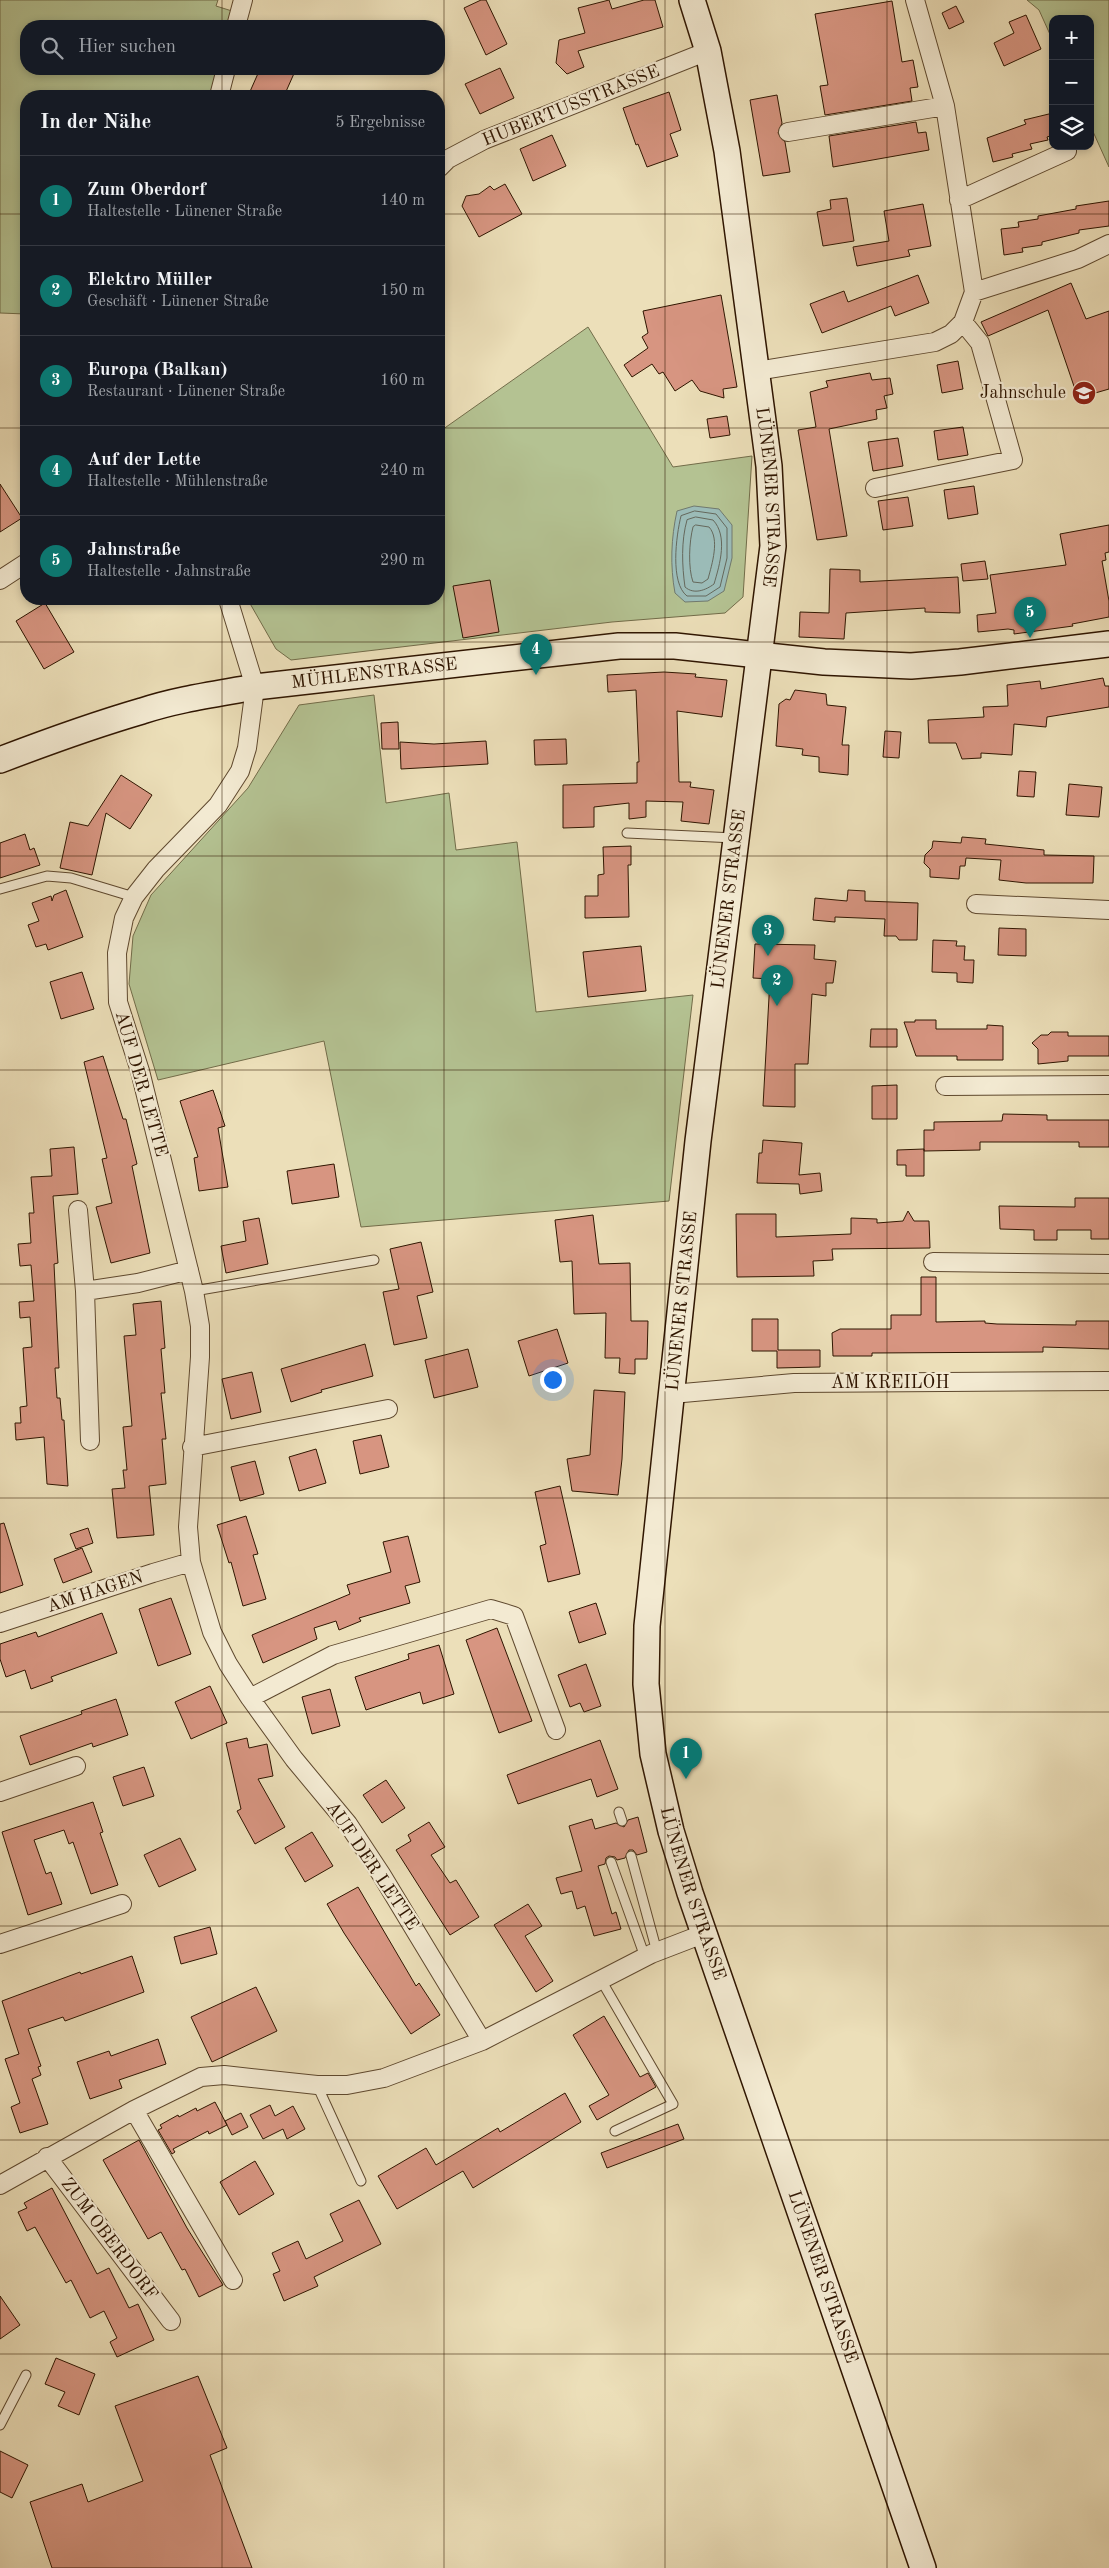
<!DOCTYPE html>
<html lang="de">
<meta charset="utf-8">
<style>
body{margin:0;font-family:"Old Standard TT",serif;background:#242831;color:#f1f3f6}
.controls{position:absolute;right:15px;top:15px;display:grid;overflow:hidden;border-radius:10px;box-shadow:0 2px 8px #0003}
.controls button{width:45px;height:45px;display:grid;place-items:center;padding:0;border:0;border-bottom:1px solid #363941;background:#171b24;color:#f1f3f6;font:25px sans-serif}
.you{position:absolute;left:552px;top:1379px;width:18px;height:18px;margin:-12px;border:4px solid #fff;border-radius:50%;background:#1a73e8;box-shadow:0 0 0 8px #1a73e833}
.badge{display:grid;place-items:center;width:32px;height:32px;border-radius:50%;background:#0f766e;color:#fff;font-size:16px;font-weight:700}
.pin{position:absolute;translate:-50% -41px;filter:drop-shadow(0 1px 2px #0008)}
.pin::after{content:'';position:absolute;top:26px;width:18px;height:15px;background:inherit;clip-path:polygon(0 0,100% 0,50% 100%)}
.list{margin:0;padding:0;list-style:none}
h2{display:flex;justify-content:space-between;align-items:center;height:65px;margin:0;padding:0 20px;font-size:21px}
h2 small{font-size:16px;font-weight:400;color:#9ea1a6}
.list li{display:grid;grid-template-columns:32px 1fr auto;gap:15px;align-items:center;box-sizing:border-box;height:90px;padding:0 20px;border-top:1px solid #363941}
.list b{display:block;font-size:19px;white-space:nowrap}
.list p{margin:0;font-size:16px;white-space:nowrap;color:#9ea1a6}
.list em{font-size:16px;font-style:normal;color:#9ea1a6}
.icon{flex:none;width:28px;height:28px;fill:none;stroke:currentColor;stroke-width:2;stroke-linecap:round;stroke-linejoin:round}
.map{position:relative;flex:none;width:1109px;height:2568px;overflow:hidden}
.search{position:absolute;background:#171b24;box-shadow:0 2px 8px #0003;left:20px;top:20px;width:425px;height:55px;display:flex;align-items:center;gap:12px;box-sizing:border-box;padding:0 18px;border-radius:20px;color:#9ea1a6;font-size:19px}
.panel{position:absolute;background:#171b24;box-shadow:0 2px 8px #0003;left:20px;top:90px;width:425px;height:515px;border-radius:20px}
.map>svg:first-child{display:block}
</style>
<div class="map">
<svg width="1109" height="2568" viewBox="0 0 1109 2568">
<rect width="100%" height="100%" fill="#ecdfb9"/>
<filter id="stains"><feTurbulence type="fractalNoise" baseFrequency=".004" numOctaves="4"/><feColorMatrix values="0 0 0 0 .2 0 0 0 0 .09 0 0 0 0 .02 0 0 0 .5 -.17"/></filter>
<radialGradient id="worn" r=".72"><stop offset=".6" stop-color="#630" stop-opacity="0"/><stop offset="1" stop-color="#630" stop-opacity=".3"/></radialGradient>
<!-- green -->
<path fill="#b4c292" stroke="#726c49" d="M0,0H218L216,6L232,11L229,26H26V69H218L211,96H26V314L0,313Z
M1027,0H1109V167L1090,125V19H1053V41L1039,10Z
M588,327L673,467L752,456L743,597L725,613L612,622L291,660L276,649L248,600L439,599V432Z
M374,695L386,803L449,793L456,850L517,842L536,1012L693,995L669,1201L361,1227L324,1041L158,1080L129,984L133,936L151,895L248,788L299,705Z"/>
<!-- water -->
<path fill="#9bbbb7" stroke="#70796e" d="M694,506L719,509L732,525V558L724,591L708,601L685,602L675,593C670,566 671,538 677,511Z"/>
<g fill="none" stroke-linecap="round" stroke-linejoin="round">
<!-- shore -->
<path stroke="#65685c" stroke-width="1" d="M695,511L716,514L727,528V558L720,587L706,596H687C670,583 676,536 681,516Z
M696,517L713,520C728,536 720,564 714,584C706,590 694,595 685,587C682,566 681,541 687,520Z
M696,525L709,527C720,539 712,564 708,579L702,583L693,582C688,568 689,542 693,527Z"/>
</g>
<!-- building -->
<path fill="#d79581" stroke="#2f1500" d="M481,0H486L507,44L486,55L464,8Z
M609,0L612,9L644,0H655L663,27L578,51L584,67L567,74L556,63L559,40L585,33L578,8Z
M892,1L902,62L913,60L918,87L910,88L912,101L825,115L820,86L828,85L815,14Z
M956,6L964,22L949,29L942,13Z
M1026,15L1041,49L1004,66L994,43L1014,33L1009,22Z
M500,68L514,98L480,114L465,84Z
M260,69H296L284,96H248Z
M669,92L681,130L670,134L678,156L647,167L638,144L636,145L623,108Z
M777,95L782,123L778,133L785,142L790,172L763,176L750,100Z
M1053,113V135L1047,137L1048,140L1030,144L1032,149L1012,154L1013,157L993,162L987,138L1026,124L1024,120Z
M916,122L918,133L926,132L929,150L833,167L829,136Z
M552,135L566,166L533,181L520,149Z
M505,184L522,214L479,237L462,206L466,196L479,194L490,186L494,190Z
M847,198L854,241L823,246L817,212L831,209L830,200Z
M1109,201V226L1079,230V233L1042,242V245L1022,248L1023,252L1004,255L1001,229L1019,227L1018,222L1038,219V216L1076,209V206Z
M923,204L931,246L908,250L910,256L857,266L853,247L889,241L884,211Z
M918,275L929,303L895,316L891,306L822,333L810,304L844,291L848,302Z
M1071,283L1086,319L1109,311V389L1078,398L1048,310L988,336L981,322Z
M721,295L737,387L723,389L724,398L700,391L692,380L675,391L663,372L659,374L652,364L632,377L624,365L648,348L642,337L648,333L643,311Z
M958,361L963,389L942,393L937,365Z
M870,373L872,380L890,378L893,394L884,396L887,408L876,410L877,419L829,429L847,536L817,540L798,430L816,427L810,392L828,387L826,381Z
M727,416L730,435L710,438L707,419Z
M963,427L968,455L938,460L934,431Z
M898,438L903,466L873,471L868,442Z
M0,484L22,518L0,532Z
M974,486L978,514L948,519L944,490Z
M908,497L913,526L883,530L878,501Z
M1109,525V552L1105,553L1106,560L1102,561L1109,601V617L1072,624L1073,626L1014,634V630L1008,629L978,632L977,615L996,613L990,575L1066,565L1060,534Z
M985,561L988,579L963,581L961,564Z
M830,569L860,570V582L958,577L960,613L925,612V608L846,613L844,639L799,637L800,612L829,613Z
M490,580L499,632L463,638L453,586Z
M45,603L74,652L44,669L16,621Z
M664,672L696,674L695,677L727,680L722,717L677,711L679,782H691L690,787L714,790L709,824L681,821L683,802L646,801V817L629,819V803L594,807V827L563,828V785L637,783V762H639L636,690L608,692L607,675Z
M1103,678L1105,686H1109V707L1047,717L1046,727L1014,724L1012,755L981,753V758L962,759L956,743H929L928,720L984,717L983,707L1008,706L1007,685L1040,681L1041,689Z
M795,690L826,694L827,705L846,707L842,745H849L848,775L819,772V757L802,755L803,749L776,746L779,704L786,699L790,700Z
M398,722L399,749H382L381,723Z
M885,731L901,732L899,758L883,757Z
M566,739L567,764L535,765L534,740Z
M486,741L488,764L401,769L400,742L434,744Z
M1019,771L1036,772L1034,797L1017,796Z
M121,775L152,795L130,829L106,813L92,875L60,868L70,822L88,826Z
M1069,784L1102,787L1099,817L1066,815Z
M25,834L30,850L34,848L40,865L0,878V843Z
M962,837L986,839L985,844L1044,850V855L1094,856L1093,883H1026L999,880L1001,860L966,858L965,866H960L959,879L930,877V869L924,863L925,855L932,848L933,841L961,843Z
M631,846V865H628L629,917L585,918V896H598V875L604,874L603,847Z
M66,890L83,937L48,950L46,944L36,947L28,925L39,921L32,903L51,896L52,901L54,895Z
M848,890L865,891V901L918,903L917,940H899L896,936H884L885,919L835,917V922L813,920L815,898L847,901Z
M999,928L1026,929V956L998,955Z
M933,940L957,941L956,946H965L964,960H974L973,983L957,982V973L932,972Z
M755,944L815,945L814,959L836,961L833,983H826V996L812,994L808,1064H795V1107L763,1106L770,979L753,978Z
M641,946L646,991L588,997L583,952Z
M82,972L94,1009L61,1019L50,982Z
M915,1020H936V1029H987V1025L1003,1026V1060H957V1056H916L904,1022H915Z
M871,1029H897V1047H870Z
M1051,1032H1068V1036H1109V1056H1068V1061L1038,1064V1049L1032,1043L1041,1035H1048Z
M103,1056L123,1119H126L137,1164L132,1166L150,1253L111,1263L96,1207L112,1203L102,1159L107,1158L84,1062Z
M897,1085V1119H872V1086Z
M213,1090L225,1126L218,1128L228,1187L199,1191L194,1158L198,1157L180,1101Z
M1003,1114L1047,1115V1120H1109V1147H1079V1142H980V1150L924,1151V1130H934V1122L1002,1121Z
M763,1140L802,1143L799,1175L820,1173L822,1191L800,1194L799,1184L757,1183L759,1153H762Z
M74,1147L78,1194L53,1196L58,1263L54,1264L59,1368H55L57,1398H60L62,1420H64L68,1486L47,1484L44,1437L16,1440L15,1423H21L20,1407L27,1406L23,1348L32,1347L30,1317L20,1318L19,1302L34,1301L31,1265L20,1266L18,1244L31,1243L29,1213H34L31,1177L52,1176L50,1149Z
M924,1149V1176H906V1165H897V1150Z
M334,1164L339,1197L292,1204L287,1171Z
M1075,1198H1109V1239H1091V1230H1057V1240H1034V1230L1000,1229L999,1206L1075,1207Z
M908,1211L914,1221H929L930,1248L832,1249L833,1260L813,1261L814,1276L737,1277L736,1214H776V1237L851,1234V1218L877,1219V1223L903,1221Z
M593,1215L599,1264L630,1263L631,1321H648L647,1359H635V1374L619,1373L620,1358H605L606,1313L574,1314L572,1261L560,1262L555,1220Z
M259,1218L268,1264L226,1273L221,1246L246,1241L243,1221Z
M421,1242L433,1292L417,1296L427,1338L394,1345L383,1292L399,1289L390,1249Z
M921,1277H936V1322L985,1321V1323L997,1324L1076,1325V1321H1109V1349L1043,1347V1352L872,1353V1356H833L832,1333L840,1329H891V1315H921Z
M161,1301L165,1348L161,1349L165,1393H161L166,1439H162L166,1484L149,1486L154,1535L117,1538L112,1489L125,1488L123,1470H127L123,1427L132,1426L124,1336L136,1335L133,1304Z
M752,1319H778V1350H820V1367L777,1368V1351H752Z
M557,1329L568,1363L529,1376L518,1341Z
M365,1344L373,1376L321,1390L322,1392L291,1402L281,1369Z
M468,1349L478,1387L434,1398L425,1360Z
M252,1372L261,1412L231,1419L222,1379Z
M594,1390L625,1392L622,1459L618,1495L572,1491L567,1459L590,1455Z
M381,1435L389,1467L360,1474L353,1441Z
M316,1449L326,1483L299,1491L289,1457Z
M255,1461L264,1494L240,1501L231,1467Z
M560,1486L580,1574L548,1582L540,1546L546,1544L535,1492Z
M246,1516L258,1554L253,1555L266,1599L243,1606L231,1562L229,1563L217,1525Z
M4,1523L23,1585L0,1593V1524Z
M88,1528L93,1543L76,1549L70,1534Z
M408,1536L420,1582L405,1586L410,1603L359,1618L361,1621L339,1630L336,1621L314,1628L317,1639L263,1663L252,1635L350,1594L347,1585L391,1572L383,1542Z
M82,1548L92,1572L63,1583L54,1559Z
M171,1598L191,1654L158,1666L139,1609Z
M596,1603L606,1634L579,1643L569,1612Z
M102,1613L117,1653L51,1677L53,1681L31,1689L25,1670L6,1677L0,1659V1644L36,1632L38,1637Z
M497,1628L532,1721L499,1733L466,1640Z
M439,1645L454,1694L423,1704L420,1692L366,1710L355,1677L409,1659L408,1654Z
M586,1664L601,1706L584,1712L580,1703L570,1707L558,1675Z
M210,1686L227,1723L191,1739L175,1702Z
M330,1689L340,1726L312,1734L302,1697Z
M116,1699L128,1735L93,1747L92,1743L30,1765L20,1736L82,1714L81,1711Z
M247,1738L249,1748L267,1744L273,1776L258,1779L285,1827L255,1844L237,1811L241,1809L226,1743Z
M600,1740L618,1789L597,1797L591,1779L518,1804L507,1775Z
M144,1767L154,1796L123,1806L113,1777Z
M386,1780L405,1808L382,1823L363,1795Z
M93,1802L103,1832L100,1833L118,1885L91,1894L73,1842L69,1844L64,1830L34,1840L46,1874L51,1872L62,1904L28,1915L2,1832Z
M638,1817L647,1852L637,1855L633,1850H629L625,1858L617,1860L615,1857L609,1856L606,1858L605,1864L598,1866L612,1914L616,1912L621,1929L594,1936L585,1906L577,1909L572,1891L561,1894L556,1878L582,1871L569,1826L592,1819L595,1829L616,1823L624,1827L628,1820Z
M429,1822L445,1847L431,1855L450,1883L456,1880L479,1917L450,1935L396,1850L411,1841L408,1835Z
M312,1832L333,1866L305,1882L285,1848Z
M180,1838L196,1870L159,1887L144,1855Z
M358,1887L416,1986L419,1983L440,2015L411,2034L344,1933L327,1904Z
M528,1904L542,1926L525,1936L553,1981L536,1992L494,1925Z
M210,1927L217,1954L181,1964L174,1937Z
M132,1956L144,1992L65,2021L63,2017L28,2029L41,2066L38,2067L41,2075L32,2079L48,2124L20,2133L11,2107L20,2103L5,2059L19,2054L2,2001L80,1972L81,1974Z
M256,1987L277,2031L212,2062L191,2017Z
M604,2016L640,2077L648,2073L656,2087L597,2120L589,2106L609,2095L573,2035Z
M158,2039L166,2064L119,2080L122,2088L90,2099L77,2062L109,2051L111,2056Z
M565,2093L581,2122L473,2188L463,2171L397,2209L378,2176L426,2148L436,2165L498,2128L500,2132Z
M215,2102L227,2125L209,2134L208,2131L173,2149L175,2152L172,2154L158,2130L162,2128L160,2125L178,2115L179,2117L196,2108L197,2111Z
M270,2105L275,2116L293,2106L305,2129L287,2139L283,2129L263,2139L250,2115Z
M241,2113L248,2127L232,2135L225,2121Z
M678,2124L684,2139L607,2168L601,2153Z
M139,2140L187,2228L223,2285L199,2297L185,2269L182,2270L161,2232L148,2239L103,2160Z
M255,2161L274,2194L239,2215L220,2182Z
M52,2188L97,2274L109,2268L129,2308L138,2304L154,2340L117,2357L110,2342L117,2338L104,2311L90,2318L71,2280L66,2283L35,2227L27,2231L18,2212L27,2208L24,2203Z
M359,2200L381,2244L314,2277L318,2286L284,2301L273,2274L280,2271L272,2253L298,2241L306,2259L343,2241L330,2214Z
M0,2296L20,2325L0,2339Z
M56,2358L95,2374L79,2415L58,2406L65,2392L45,2384Z
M198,2376L227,2448L210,2455L252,2568H52L30,2502L82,2484L88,2502L143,2481L115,2406Z
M0,2451L28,2465L12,2498L0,2492Z"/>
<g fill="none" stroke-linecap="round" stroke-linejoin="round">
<!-- service casing -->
<g stroke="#5e482e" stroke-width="11">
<path id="service" d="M627,833L735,838
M0,889L47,876L71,878L134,897
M194,1291L374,1260
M619,1812L622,1821
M631,1856L657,1952
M611,1862L645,1957
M601,1980L673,2104L615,2131
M317,2085L361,2181
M0,2425L26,2375"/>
</g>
<!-- minor casing -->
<g stroke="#5e482e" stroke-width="20">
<path id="minor" d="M236,26L243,0
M219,96L226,69
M788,132L945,106
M439,168L448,159L484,140L708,51
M959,200L1067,151
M974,292L1078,259L1109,244
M757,371L935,342L951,334L963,322L974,292L945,106L915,0
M875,488L1013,460L980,343L963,322
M0,580L26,563
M228,599L255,687L247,748L240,771L218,805L156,869L134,897L124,918L117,953L118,1002L140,1071L194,1291L200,1326V1357L188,1527L191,1562L212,1632L228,1664L250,1698L294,1759L348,1824L381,1874L482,2041
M976,904L1109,910
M945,1086L1109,1085
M78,1210L85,1291L90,1441
M933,1262L1109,1264
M85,1291L138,1283L189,1270
M672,1394L794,1383L1109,1381
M192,1447L388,1409
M0,1623L153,1573L191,1562
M250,1698L333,1655L491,1609L514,1616L556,1730
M0,1792L76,1766
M0,1944L122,1904
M134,2110L233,2280
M47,2157L171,2321
M0,2185L134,2110L201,2077L224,2075L317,2085H347L384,2078L482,2041L651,1954L703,1934"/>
</g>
<!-- secondary casing -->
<g stroke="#2f1500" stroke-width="28">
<g id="secondary">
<path id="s1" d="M692,0L708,51L727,151L769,466L773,546L698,1141L647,1626L646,1684L653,1754L671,1831L690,1893L923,2568"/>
<path id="s2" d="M0,760C47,742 94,725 142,711C178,699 217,694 255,687L619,646H675L824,662L911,666L960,662L1109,644"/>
</g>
</g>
<!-- service -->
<use href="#service" stroke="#f3ead2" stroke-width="9"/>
<!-- minor -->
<use href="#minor" stroke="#f3ead2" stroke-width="18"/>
<!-- secondary -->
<use href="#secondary" stroke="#f3ead2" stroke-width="25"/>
</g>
<!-- grid -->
<path fill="none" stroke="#2f1500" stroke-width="1" stroke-opacity="0.55" d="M222,0V26M444,0V2568M665,0V2568M887,0V2568M222,69V96M0,214H26M439,214H1109M0,428H26M439,428H1109M222,599V2568M0,642H1109M0,856H1109M0,1070H1109M0,1284H1109M0,1498H1109M0,1712H1109M0,1926H1109M0,2140H1109M0,2354H1109"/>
<!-- icons -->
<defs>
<g id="school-disc" transform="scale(1.25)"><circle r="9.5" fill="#8f2418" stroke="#f3ead2"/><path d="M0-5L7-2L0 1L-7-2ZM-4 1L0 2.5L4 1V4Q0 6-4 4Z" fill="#fff"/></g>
</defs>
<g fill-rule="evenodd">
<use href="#school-disc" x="1084" y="393"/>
</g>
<g text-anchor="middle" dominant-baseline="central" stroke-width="4.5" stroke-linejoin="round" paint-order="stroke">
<!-- street labels -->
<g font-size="18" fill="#2f1500" stroke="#f3ead2">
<text transform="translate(571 106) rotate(-22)">HUBERTUSSTRASSE</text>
<text stroke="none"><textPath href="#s1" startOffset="504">LÜNENER STRASSE</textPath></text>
<text stroke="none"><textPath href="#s2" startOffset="386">MÜHLENSTRASSE</textPath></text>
<text transform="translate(729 899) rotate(-83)">LÜNENER STRASSE</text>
<text transform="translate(141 1084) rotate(74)">AUF DER LETTE</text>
<text transform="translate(682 1301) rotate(-84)">LÜNENER STRASSE</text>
<text x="890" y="1383">AM KREILOH</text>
<text transform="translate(95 1592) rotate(-18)">AM HAGEN</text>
<text transform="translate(372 1866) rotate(56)">AUF DER LETTE</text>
<text stroke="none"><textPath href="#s1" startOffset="1914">LÜNENER STRASSE</textPath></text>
<text transform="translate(109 2239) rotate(53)">ZUM OBERDORF</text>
<text stroke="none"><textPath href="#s1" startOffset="2319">LÜNENER STRASSE</textPath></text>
</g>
<!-- poi labels -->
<g font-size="18" fill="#2f1500" stroke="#f3ead2" text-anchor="end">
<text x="1066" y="393">Jahnschule</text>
</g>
</g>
<rect width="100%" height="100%" filter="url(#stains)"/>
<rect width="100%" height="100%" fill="url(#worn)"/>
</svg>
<div class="controls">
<button>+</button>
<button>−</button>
<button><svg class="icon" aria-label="layers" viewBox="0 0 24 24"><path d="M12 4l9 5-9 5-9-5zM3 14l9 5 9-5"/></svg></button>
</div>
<div class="you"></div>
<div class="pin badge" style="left:686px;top:1779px">1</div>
<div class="pin badge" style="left:777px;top:1006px">2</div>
<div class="pin badge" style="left:768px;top:956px">3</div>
<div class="pin badge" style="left:536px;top:675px">4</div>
<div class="pin badge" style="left:1030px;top:638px">5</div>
<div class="search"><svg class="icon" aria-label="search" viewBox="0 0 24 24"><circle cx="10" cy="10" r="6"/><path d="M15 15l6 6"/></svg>Hier suchen</div>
<section class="panel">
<h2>In der Nähe<small>5 Ergebnisse</small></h2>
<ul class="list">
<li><span class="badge">1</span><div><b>Zum Oberdorf</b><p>Haltestelle · Lünener Straße</p></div><em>140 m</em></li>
<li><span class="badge">2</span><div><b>Elektro Müller</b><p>Geschäft · Lünener Straße</p></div><em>150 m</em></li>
<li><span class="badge">3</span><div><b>Europa (Balkan)</b><p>Restaurant · Lünener Straße</p></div><em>160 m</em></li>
<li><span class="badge">4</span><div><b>Auf der Lette</b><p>Haltestelle · Mühlenstraße</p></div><em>240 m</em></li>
<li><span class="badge">5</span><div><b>Jahnstraße</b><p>Haltestelle · Jahnstraße</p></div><em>290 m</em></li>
</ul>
</section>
</div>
